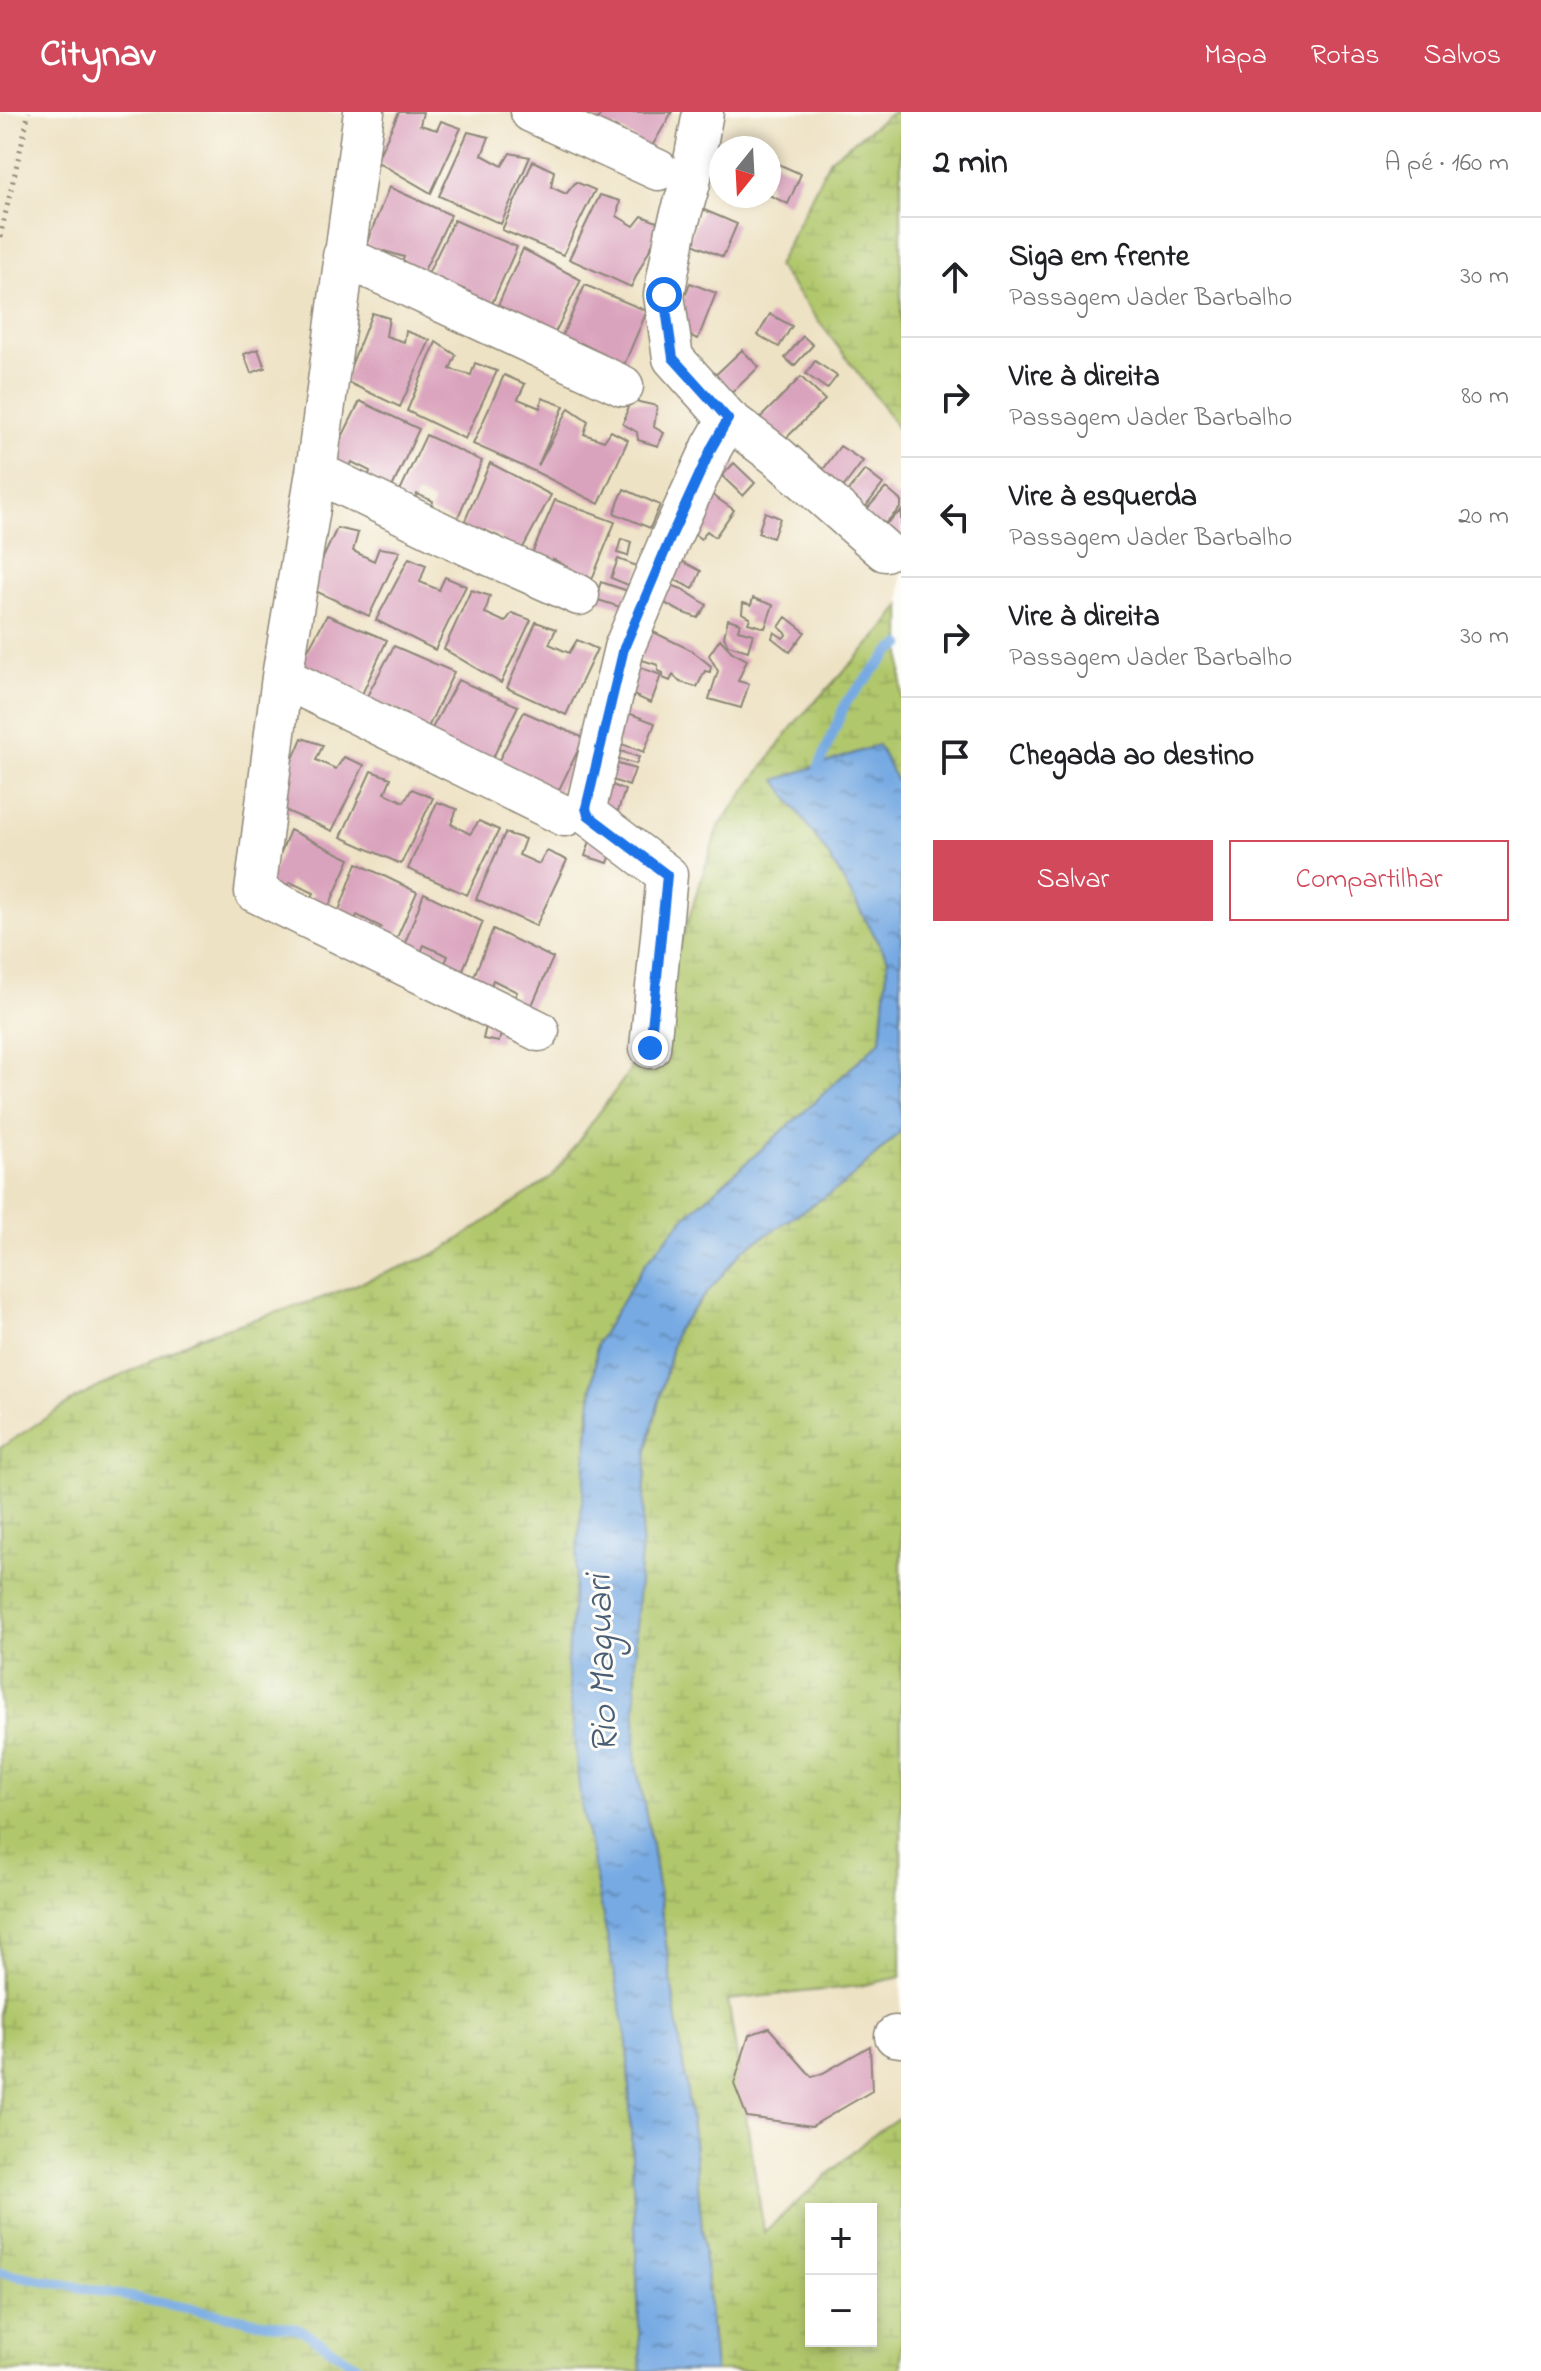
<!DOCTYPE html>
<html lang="pt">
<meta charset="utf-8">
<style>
body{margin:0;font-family:"Indie Flower",sans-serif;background:#f2f2f2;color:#202124}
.controls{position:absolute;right:24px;bottom:24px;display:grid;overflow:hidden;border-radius:0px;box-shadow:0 4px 12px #0003}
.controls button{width:72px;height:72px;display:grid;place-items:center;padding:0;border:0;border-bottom:2px solid #e0e0e0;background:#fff;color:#202124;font:40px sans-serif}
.compass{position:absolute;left:709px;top:24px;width:72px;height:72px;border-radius:50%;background:#fff;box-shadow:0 4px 12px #0003;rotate:198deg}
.stop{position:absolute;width:24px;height:24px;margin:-18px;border:6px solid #1a73e8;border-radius:50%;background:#fff}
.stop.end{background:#1a73e8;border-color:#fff;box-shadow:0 2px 8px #0008}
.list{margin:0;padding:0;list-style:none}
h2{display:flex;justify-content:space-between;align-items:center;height:104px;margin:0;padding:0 32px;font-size:34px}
h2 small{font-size:26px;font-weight:400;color:#757577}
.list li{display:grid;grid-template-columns:52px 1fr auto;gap:24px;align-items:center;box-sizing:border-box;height:120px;padding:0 32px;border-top:2px solid #e0e0e0}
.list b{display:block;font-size:30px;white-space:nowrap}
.list p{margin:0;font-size:26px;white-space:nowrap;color:#757577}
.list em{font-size:26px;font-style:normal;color:#757577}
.actions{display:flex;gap:16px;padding:24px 32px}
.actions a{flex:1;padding:18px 0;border:2px solid #d1495b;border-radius:0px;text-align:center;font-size:28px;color:#d1495b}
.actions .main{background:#d1495b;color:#fff}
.icon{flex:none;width:44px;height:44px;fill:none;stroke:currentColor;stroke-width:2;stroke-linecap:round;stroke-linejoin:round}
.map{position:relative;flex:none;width:901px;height:2259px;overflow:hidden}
header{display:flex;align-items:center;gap:48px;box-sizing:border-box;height:112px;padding:0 40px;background:#d1495b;color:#fff}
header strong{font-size:38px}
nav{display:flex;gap:44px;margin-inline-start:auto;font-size:28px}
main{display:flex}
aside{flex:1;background:#fff}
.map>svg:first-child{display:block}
</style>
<header>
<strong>Citynav</strong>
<nav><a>Mapa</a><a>Rotas</a><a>Salvos</a></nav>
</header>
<main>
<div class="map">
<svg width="901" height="2259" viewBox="0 0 901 2259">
<defs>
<pattern id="wetland-marsh" width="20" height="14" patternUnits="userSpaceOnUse" patternTransform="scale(2)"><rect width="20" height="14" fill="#b1c76c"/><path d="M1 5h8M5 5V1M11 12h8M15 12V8" fill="none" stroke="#98ab5e"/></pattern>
<pattern id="water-ripples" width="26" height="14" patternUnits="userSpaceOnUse" patternTransform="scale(2)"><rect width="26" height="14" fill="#77aae3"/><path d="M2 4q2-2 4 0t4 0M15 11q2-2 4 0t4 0" fill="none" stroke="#628bb8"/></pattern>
</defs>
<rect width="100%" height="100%" fill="#fdfcf7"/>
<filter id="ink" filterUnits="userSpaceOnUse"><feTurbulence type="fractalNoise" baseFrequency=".0125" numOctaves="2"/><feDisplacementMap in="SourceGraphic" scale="16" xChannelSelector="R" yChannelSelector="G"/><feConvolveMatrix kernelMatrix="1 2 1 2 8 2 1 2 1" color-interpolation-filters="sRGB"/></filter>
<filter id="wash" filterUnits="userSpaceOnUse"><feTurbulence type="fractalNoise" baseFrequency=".006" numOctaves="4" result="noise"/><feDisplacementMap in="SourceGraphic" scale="32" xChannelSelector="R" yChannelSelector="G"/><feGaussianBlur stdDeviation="1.8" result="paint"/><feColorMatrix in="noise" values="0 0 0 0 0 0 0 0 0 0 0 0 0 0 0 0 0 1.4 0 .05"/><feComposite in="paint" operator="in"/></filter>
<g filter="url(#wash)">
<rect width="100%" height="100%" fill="#eee2c4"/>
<!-- wetland -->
<path fill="url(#wetland-marsh)" stroke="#6e794c" stroke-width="2" fill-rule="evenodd" d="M893,0H901V323L885,297L777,154L830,47Z
M901,493V677L877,634L777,668L831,747L888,847L881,928L804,1000L686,1104L646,1150L597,1231L588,1311L580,1685L627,1927L641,2259H0V1336L75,1287L198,1225L319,1187L440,1140L552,1065L629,960L678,839L718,716L795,611L882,519Z
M901,1019V1865L859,1874L728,1888L764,2120L871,2024L901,2004V2259H715L694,2029L652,1733L635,1646L636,1518L647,1338L676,1218L743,1138L846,1071ZM811,2097H871V2229H811Z"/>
<!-- water -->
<path fill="url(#water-ripples)" stroke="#516a87" stroke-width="2" d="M878,633L901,677V1019L846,1071L743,1138L676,1218L647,1338L636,1518L635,1646L652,1733L694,2029L715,2259H641L627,1927L580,1685L567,1553L597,1231L646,1150L686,1104L804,1000L881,928L888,847L831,747L776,668Z"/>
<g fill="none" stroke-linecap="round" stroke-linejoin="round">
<!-- stream -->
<path stroke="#77aae3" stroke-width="10" d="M821,662L818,657L846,590L892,538L901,533
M0,2160L302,2218L364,2259"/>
</g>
<g id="blocks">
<!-- building -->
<path fill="#daa3bd" d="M399,0H423L420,13L437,18L441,9L461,16L431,81L376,49Z
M602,0H672L645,46L637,28L615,15L607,29L590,20Z
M468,20L489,25L482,43L502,54L510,41L530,45L501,112L439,84Z
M769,48L801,62L788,92L769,83Z
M533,49L554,59L551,75L566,82L576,70L595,78L563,143L502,118Z
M389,75L451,103L419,169L398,164L404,145L384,139L378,149L362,143Z
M600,83L620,89L617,104L634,114L642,104L662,112L631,175L569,147Z
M702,97L737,112L723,145L688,130Z
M454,108L517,135L487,203L463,193L470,180L446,170L423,172Z
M523,137L581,168L549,233L529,223L535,210L516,204L492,207Z
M690,171L716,181L698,227L672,217Z
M585,173L647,199L618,267L599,259L605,243L581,231L575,243L556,237Z
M372,201L389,206L386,224L404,230L406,219L430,228L400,295L345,269Z
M770,202L792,214L779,235L758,223Z
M803,224L813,233L794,254L785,246Z
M436,230L456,243L450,257L471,263L475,251L497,259L465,327L407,299Z
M258,237L265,256L251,261L244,242Z
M742,238L759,255L726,286L709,269Z
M815,249L837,264L827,277L806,262Z
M504,263L525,272L518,287L540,296L542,286L564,294L538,354L569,296L588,309L584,322L604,329L611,319L628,328L599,392L536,360L473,332Z
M801,265L825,288L781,331L758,308Z
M630,288L657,294L654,315L664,321L658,334L638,328L637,320L623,312Z
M360,289L419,317L389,382L367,370L370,359L352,350L346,363L327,355Z
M426,323L482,349L456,410L431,400L433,389L417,382L412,393L397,385Z
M840,334L863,349L842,377L820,362Z
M490,351L551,383L517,447L497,440L502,426L484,418L478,431L460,420Z
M734,351L755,371L743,384L722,364Z
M865,358L883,372L863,398L845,383Z
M886,376L901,389V395L881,416L901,399V438L864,400Z
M624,377L660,393L650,416L614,401Z
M711,382L734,398L715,425L707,419L701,427L687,417Z
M555,388L615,410L588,477L565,469L569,456L553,447L549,460L527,453Z
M765,400L780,406L773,426L758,421Z
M337,416L358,421L353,439L374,449L379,436L400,439L369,504L309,476Z
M621,427L631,430L628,444L617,441Z
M409,446L426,453L420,470L439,478L445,465L466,474L435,538L376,508Z
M676,446L701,459L693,477L667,464Z
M618,447L640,455L633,475L611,466Z
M601,470L628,479L623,496L595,487Z
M668,472L682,477L707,493L698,506L681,500L661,489Z
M471,478L490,484L485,501L505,510L512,501L531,508L501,571L444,537Z
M753,486L773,493L765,516L748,511L750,506L742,501L743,491L751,493Z
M327,503L387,528L357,593L293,565Z
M786,505L805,520L790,540L772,526L774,520L783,526L787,522L779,515Z
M728,507L740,511L738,518L753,522L748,539L728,533L724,525Z
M536,510L556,517L549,532L569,541L577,528L597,537L566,603L507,576Z
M647,517L691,538L711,554L710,560L705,559L697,575L680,570L673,563L670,569L663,566V561L658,559V553L639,547Z
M720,527L732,540L747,548L738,569L749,572L741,596L709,587L718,559L709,543Z
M394,534L454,560L424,624L404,617L409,604L388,594L380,606L360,597Z
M630,552L661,563L651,591L622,578Z
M458,568L518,594L487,658L424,631Z
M620,598L655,611L644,640L610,628Z
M524,600L584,626L553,690L491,663Z
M302,626L323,633L316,648L336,657L344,645L364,653L332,719L273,693Z
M608,635L639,645L636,652L616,646L615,651L635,657L629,674L599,663Z
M371,659L391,666L385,681L404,690L412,677L433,686L401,752L341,725Z
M597,667L625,678L618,699L589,690Z
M437,690L457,697L451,712L470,722L479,709L499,718L467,783L408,757Z
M290,718L350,747L325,803L307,797L314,781L290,770L285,781L267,775Z
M593,720L616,728L608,751L585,744Z
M505,721L525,727L519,743L539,752L547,739L567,748L536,814L476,787Z
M357,751L417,780L392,837L374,830L381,815L357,803L352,815L335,809Z
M424,781L483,810L459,867L441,860L448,844L424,833L419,845L402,839Z
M493,817L553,846L528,902L510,895L517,880L493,868L489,880L470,874Z
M488,906L504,910L499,930L483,927Z
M769,1916L812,1965L823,1961L870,1934L872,1979L812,2014L747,2005L734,1972L749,1923Z"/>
</g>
</g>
<g filter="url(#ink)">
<use href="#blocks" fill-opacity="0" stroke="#8c8678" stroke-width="2"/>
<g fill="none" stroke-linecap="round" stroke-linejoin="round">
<!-- minor casing -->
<g stroke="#8c8678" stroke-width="43">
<path id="minor" d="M364,0L316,360L282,565L255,780L539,919
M531,0L658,58
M343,144L623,274
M728,307L777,344L885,439
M316,360L471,435L579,483
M282,565L565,704
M650,936L667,763L588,703L586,696L624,536L670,427L712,335L728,307L673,246L664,183L676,119L690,71L703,0
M895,1924L901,1925"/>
</g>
<!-- path -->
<path stroke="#8c8678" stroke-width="5" stroke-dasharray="2 6" stroke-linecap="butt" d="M0,125L29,0"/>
<!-- minor -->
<use href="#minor" stroke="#fff" stroke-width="40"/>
</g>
</g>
<g fill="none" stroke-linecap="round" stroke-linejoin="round" filter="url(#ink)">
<!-- route -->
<path stroke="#1a73e8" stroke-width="10" d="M650,936L667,763L588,703L586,696L624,536L670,427L712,335L728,307L673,246L664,183"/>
</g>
<g text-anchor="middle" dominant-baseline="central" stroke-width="6" stroke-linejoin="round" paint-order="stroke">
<!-- water labels -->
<g font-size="38" font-style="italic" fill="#495e75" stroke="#fdfcf7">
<text transform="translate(604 1552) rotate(-92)">Rio Maguari</text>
</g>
</g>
</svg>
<div class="controls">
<button>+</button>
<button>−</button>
</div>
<svg class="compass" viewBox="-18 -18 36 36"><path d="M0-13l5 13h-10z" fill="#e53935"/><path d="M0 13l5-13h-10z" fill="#757577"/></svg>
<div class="stop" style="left:664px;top:183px"></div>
<div class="stop end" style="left:650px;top:936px"></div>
</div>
<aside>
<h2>2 min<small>A pé · 160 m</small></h2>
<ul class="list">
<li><svg class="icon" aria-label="ahead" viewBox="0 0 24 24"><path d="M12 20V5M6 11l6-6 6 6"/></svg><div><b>Siga em frente</b><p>Passagem Jader Barbalho</p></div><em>30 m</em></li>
<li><svg class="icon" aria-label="right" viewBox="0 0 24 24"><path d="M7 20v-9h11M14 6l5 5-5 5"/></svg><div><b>Vire à direita</b><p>Passagem Jader Barbalho</p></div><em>80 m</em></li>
<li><svg class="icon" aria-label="left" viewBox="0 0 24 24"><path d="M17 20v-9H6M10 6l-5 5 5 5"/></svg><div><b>Vire à esquerda</b><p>Passagem Jader Barbalho</p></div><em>20 m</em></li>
<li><svg class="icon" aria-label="right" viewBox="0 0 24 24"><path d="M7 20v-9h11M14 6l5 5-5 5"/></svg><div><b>Vire à direita</b><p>Passagem Jader Barbalho</p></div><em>30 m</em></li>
<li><svg class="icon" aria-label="arrive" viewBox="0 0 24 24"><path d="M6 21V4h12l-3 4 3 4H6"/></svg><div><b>Chegada ao destino</b></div></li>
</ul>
<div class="actions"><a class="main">Salvar</a><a>Compartilhar</a></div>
</aside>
</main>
